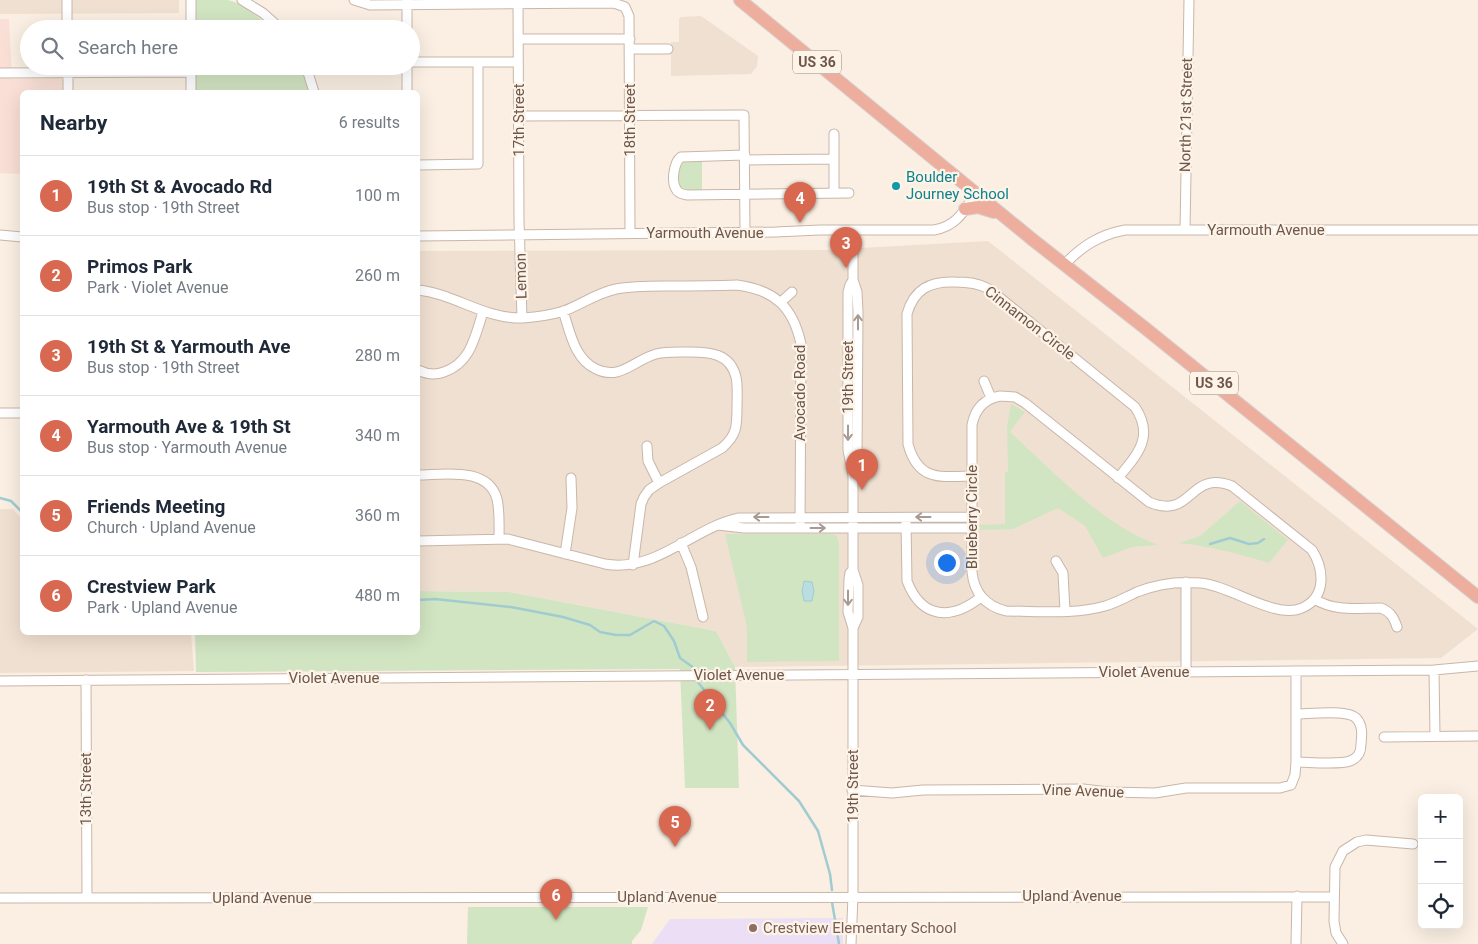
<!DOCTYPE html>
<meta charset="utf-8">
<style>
body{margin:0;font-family:Roboto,sans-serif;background:#f6f6f7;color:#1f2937}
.controls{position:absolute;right:15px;bottom:15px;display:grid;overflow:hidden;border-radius:8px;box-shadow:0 5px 20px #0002}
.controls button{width:45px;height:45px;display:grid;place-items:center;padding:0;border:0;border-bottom:1px solid #e0e1e3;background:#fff;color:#1f2937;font:25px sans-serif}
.you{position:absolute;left:946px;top:562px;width:18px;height:18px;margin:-12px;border:4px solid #fff;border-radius:50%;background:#1a73e8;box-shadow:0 0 0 8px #1a73e833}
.badge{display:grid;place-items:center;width:32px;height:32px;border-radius:50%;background:#d96851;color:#fff;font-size:16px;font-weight:700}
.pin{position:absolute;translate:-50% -41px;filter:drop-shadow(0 1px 2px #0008)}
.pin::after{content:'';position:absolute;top:26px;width:18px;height:15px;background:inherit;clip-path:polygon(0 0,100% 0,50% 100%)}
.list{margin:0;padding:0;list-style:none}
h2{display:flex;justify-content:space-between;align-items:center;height:65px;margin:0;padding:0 20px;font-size:21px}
h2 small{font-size:16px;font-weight:400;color:#747a83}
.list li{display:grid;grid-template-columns:32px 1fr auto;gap:15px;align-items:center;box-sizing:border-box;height:80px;padding:0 20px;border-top:1px solid #e0e1e3}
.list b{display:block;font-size:19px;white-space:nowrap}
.list p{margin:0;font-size:16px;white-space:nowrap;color:#747a83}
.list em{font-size:16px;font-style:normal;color:#747a83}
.icon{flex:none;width:28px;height:28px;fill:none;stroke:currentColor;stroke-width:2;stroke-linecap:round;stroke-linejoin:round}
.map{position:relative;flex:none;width:1478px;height:944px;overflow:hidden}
.search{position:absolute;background:#fff;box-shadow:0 5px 20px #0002;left:20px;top:20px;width:400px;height:55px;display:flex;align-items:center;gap:12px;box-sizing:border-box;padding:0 18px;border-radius:28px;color:#747a83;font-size:19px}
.panel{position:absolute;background:#fff;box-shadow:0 5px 20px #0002;left:20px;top:90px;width:400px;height:545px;border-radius:8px}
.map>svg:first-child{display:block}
</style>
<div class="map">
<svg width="1478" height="944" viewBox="0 0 1478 944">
<rect width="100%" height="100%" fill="#faefe2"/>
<!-- residential -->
<path fill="#f0e0d1" d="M0,0H179V13L0,14Z
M701,16L758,56L757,66L751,74L671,76V42H679V19L681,17Z
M988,241L1478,629L1441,658L735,667L716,631L509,592L418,591V251L824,250Z
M0,509H13L22,520V632L191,633L194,671L0,673Z"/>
<!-- commercial -->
<path fill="#f9dfd6" d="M0,19H9L12,79L62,78L63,92H22V174L0,173Z"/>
<!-- education -->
<path fill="#ecdff5" d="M843,918V944H652L670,919Z"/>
<!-- green -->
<path fill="#d2e5c2" d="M195,0H228L240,4L274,29H195Z
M195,66H300L309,92H194Z
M702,158V191H684L680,189C676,180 677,170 680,161Z
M1011,404L1025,412L1010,432C1055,473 1100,523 1158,545L1132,547L1103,558L1085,526L1058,508L1013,529L979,530V525L1005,524V472H1008L1007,426Z
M1240,501L1288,540L1269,563C1239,554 1210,546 1179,543L1200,536Z
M725,534H833L837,536L839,544V661L747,662V627Z
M418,591L509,592L716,631L735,667L739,788H685L680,669L196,672L195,633L418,632Z
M468,907H648L641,930L632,941V944H467Z"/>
<!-- water -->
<path fill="#b9dde1" stroke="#a0ccd1" d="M804,581L812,582L814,591L812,601H804L802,591Z"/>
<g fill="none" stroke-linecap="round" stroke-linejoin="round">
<!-- stream -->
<path stroke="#a0ccd1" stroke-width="2.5" d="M0,498L11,501L22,512
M1210,544L1230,538L1249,544L1258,543L1264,539
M418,600L435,599L511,607L563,617L590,625L600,632L616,635H630L654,621L664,626L674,641L680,658L694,668
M697,681L730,723L743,745L799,801L818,831L830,874L832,890
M832,902L839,944"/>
<!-- minor casing -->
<g stroke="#c9b6aa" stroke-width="11">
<path id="minor" d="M67,0V29
M191,0V29
M242,0L263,13L281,29
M354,0L370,5L614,3L625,7L629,16L630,233
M518,0L519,221L522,318
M407,2V29
M518,39H630
M630,49H668
M411,62H518
M68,66V92
M306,66L314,92
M407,66V92
M191,68V92
M0,73L191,72
M519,116L744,115L745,233
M834,134V193
M745,155L681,157C674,162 671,181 676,189C678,194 683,194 687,195L849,193
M745,160L834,159
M418,165L478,164V62
M1185,230L1189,0
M0,235L22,237
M418,236L775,232L820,230H934C957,226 964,211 976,193
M1064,265C1082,246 1099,235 1125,230H1478
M418,290C455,294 484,319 523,318C536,317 551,315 564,311C582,304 597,293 616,289C632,286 649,286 665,286C689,286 713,286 737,285C775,290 793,307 801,344L800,528
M781,302L792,292
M563,311C570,331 574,359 596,369C620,381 634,360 656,354C667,351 679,352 690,352C709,352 730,353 736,377C738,386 737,398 737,407C737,426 737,435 722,448L659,483L649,490L644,497L641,504L633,565
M418,370C426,374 436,375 444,372C471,363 475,336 483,312
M984,381L991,398
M1000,396L1015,397L1025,403L1149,502C1193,521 1188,469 1232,486L1312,550C1324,569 1327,597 1302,608C1275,620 1230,585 1200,583C1178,581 1157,584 1137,592C1126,597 1116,603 1105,606C1074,615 1038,611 1006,611C986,606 974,593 972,572V425C975,409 984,399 1000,396Z
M0,413H22
M647,446L648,461L659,483
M418,475C443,475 488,466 497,499C500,512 499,526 499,539
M853,475L857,457L858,312L857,292L853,280V230
M972,476C939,477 918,481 908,444L907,314C914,289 930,281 955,282C968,282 978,283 989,289L1135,407C1155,437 1137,455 1118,478
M906,522L907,581C922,620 952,620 981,597
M718,525L744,528H972
M418,541L508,539L605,564C656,573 692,528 739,518L972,517
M681,543L691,567L703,617
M565,554L572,508L571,478
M1056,561L1063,573L1065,611
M1186,582V672
M1314,599C1336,612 1357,608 1381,608C1391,612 1394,618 1397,627
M853,628L858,617V585L853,570V475L848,450V292L850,285L853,280
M1434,670L1435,736
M86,680L87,898
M0,681L1434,670L1478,666
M1296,714C1309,714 1347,709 1356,718C1363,725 1362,735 1361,744C1361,753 1358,758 1350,761C1340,765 1308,762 1296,762
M1384,737L1478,736
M852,790L892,793L923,790L1083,789L1109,792L1155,793L1186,788H1280L1291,785L1295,775L1296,762V671
M0,898L1334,897
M851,944L853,896V628L848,612L849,579L850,573L853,570
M1296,944L1297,896
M1343,944L1336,933L1334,921L1335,867L1343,851L1357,842L1366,840L1413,844"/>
</g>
<!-- highway casing -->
<g stroke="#d6d0cd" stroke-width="14">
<path id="highway" d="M740,0L1033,240L1145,328L1478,597
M965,209L978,207L994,212"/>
</g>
<!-- minor -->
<use href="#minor" stroke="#fff" stroke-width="9"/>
<!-- highway -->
<use href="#highway" stroke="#eeae9e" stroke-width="12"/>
</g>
<!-- one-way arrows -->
<defs><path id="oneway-shaft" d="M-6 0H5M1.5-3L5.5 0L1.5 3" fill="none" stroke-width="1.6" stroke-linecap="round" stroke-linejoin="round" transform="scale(1.25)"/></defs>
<g stroke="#a89a93">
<use href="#oneway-shaft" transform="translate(858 322) rotate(-90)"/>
<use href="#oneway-shaft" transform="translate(848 433) rotate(90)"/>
<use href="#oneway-shaft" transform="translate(761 517) rotate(180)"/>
<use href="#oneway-shaft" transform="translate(923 517) rotate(180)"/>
<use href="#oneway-shaft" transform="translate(818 528)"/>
<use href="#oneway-shaft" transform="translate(848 598) rotate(90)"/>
</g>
<!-- markers -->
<circle fill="#0f9aa8" stroke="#fdf3e7" stroke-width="2" cx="896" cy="186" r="5"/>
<circle fill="#8d6e63" stroke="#fdf3e7" stroke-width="2" cx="753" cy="928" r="5"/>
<g text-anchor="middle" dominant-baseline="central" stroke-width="4.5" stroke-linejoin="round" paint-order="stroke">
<!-- shield labels -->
<g fill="#fdf3e7" stroke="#99857a" stroke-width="1">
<rect x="793" y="50.5" width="48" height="23" rx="4"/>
<rect x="1190" y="371.5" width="48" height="23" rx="4"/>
</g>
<g font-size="14" font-weight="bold" fill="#6e564b">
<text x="817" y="62">US 36</text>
<text x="1214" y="383">US 36</text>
</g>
<!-- street labels -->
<g font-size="15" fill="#6e564b" stroke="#fdf3e7">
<text transform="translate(1186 115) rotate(-89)">North 21st Street</text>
<text transform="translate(519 120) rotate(-90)">17th Street</text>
<text transform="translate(630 120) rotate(-90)">18th Street</text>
<text x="1266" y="230">Yarmouth Avenue</text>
<text x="705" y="233">Yarmouth Avenue</text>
<text transform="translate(521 276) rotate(-91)">Lemon</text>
<text transform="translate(1030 323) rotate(38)">Cinnamon Circle</text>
<text transform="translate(848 377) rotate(-90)">19th Street</text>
<text transform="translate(800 393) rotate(-90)">Avocado Road</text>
<text transform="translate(972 517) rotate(-90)">Blueberry Circle</text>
<text x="1144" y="672">Violet Avenue</text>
<text x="739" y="675">Violet Avenue</text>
<text x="334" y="678">Violet Avenue</text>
<text transform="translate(853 786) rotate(-90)">19th Street</text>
<text transform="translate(86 789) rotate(-90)">13th Street</text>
<text transform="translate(1083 791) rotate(2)">Vine Avenue</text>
<text x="1072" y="896">Upland Avenue</text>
<text x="667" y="897">Upland Avenue</text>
<text x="262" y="898">Upland Avenue</text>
</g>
<!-- culture labels -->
<g font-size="15" fill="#0d838f" stroke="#fdf3e7" text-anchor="start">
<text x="906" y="177">Boulder<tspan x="906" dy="17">Journey School</tspan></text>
</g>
<!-- education labels -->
<g font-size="15" fill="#785e54" stroke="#fdf3e7" text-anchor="start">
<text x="763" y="928">Crestview Elementary School</text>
</g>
</g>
</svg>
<div class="controls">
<button>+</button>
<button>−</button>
<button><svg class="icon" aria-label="locate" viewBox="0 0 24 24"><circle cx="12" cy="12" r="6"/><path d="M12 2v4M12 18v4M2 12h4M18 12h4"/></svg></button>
</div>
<div class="you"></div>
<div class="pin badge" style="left:862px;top:490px">1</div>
<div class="pin badge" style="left:710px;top:730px">2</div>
<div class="pin badge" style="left:846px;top:268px">3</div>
<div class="pin badge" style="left:800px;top:223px">4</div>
<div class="pin badge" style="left:675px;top:847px">5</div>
<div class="pin badge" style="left:556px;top:920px">6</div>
<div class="search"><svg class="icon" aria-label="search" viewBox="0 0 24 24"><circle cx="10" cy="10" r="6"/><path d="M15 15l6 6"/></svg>Search here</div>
<section class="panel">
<h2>Nearby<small>6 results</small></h2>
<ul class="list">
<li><span class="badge">1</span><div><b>19th St &amp; Avocado Rd</b><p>Bus stop · 19th Street</p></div><em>100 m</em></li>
<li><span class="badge">2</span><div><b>Primos Park</b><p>Park · Violet Avenue</p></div><em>260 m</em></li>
<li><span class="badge">3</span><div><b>19th St &amp; Yarmouth Ave</b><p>Bus stop · 19th Street</p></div><em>280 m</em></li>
<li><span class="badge">4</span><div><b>Yarmouth Ave &amp; 19th St</b><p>Bus stop · Yarmouth Avenue</p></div><em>340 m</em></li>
<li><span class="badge">5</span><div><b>Friends Meeting</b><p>Church · Upland Avenue</p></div><em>360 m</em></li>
<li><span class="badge">6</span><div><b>Crestview Park</b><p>Park · Upland Avenue</p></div><em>480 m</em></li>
</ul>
</section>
</div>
